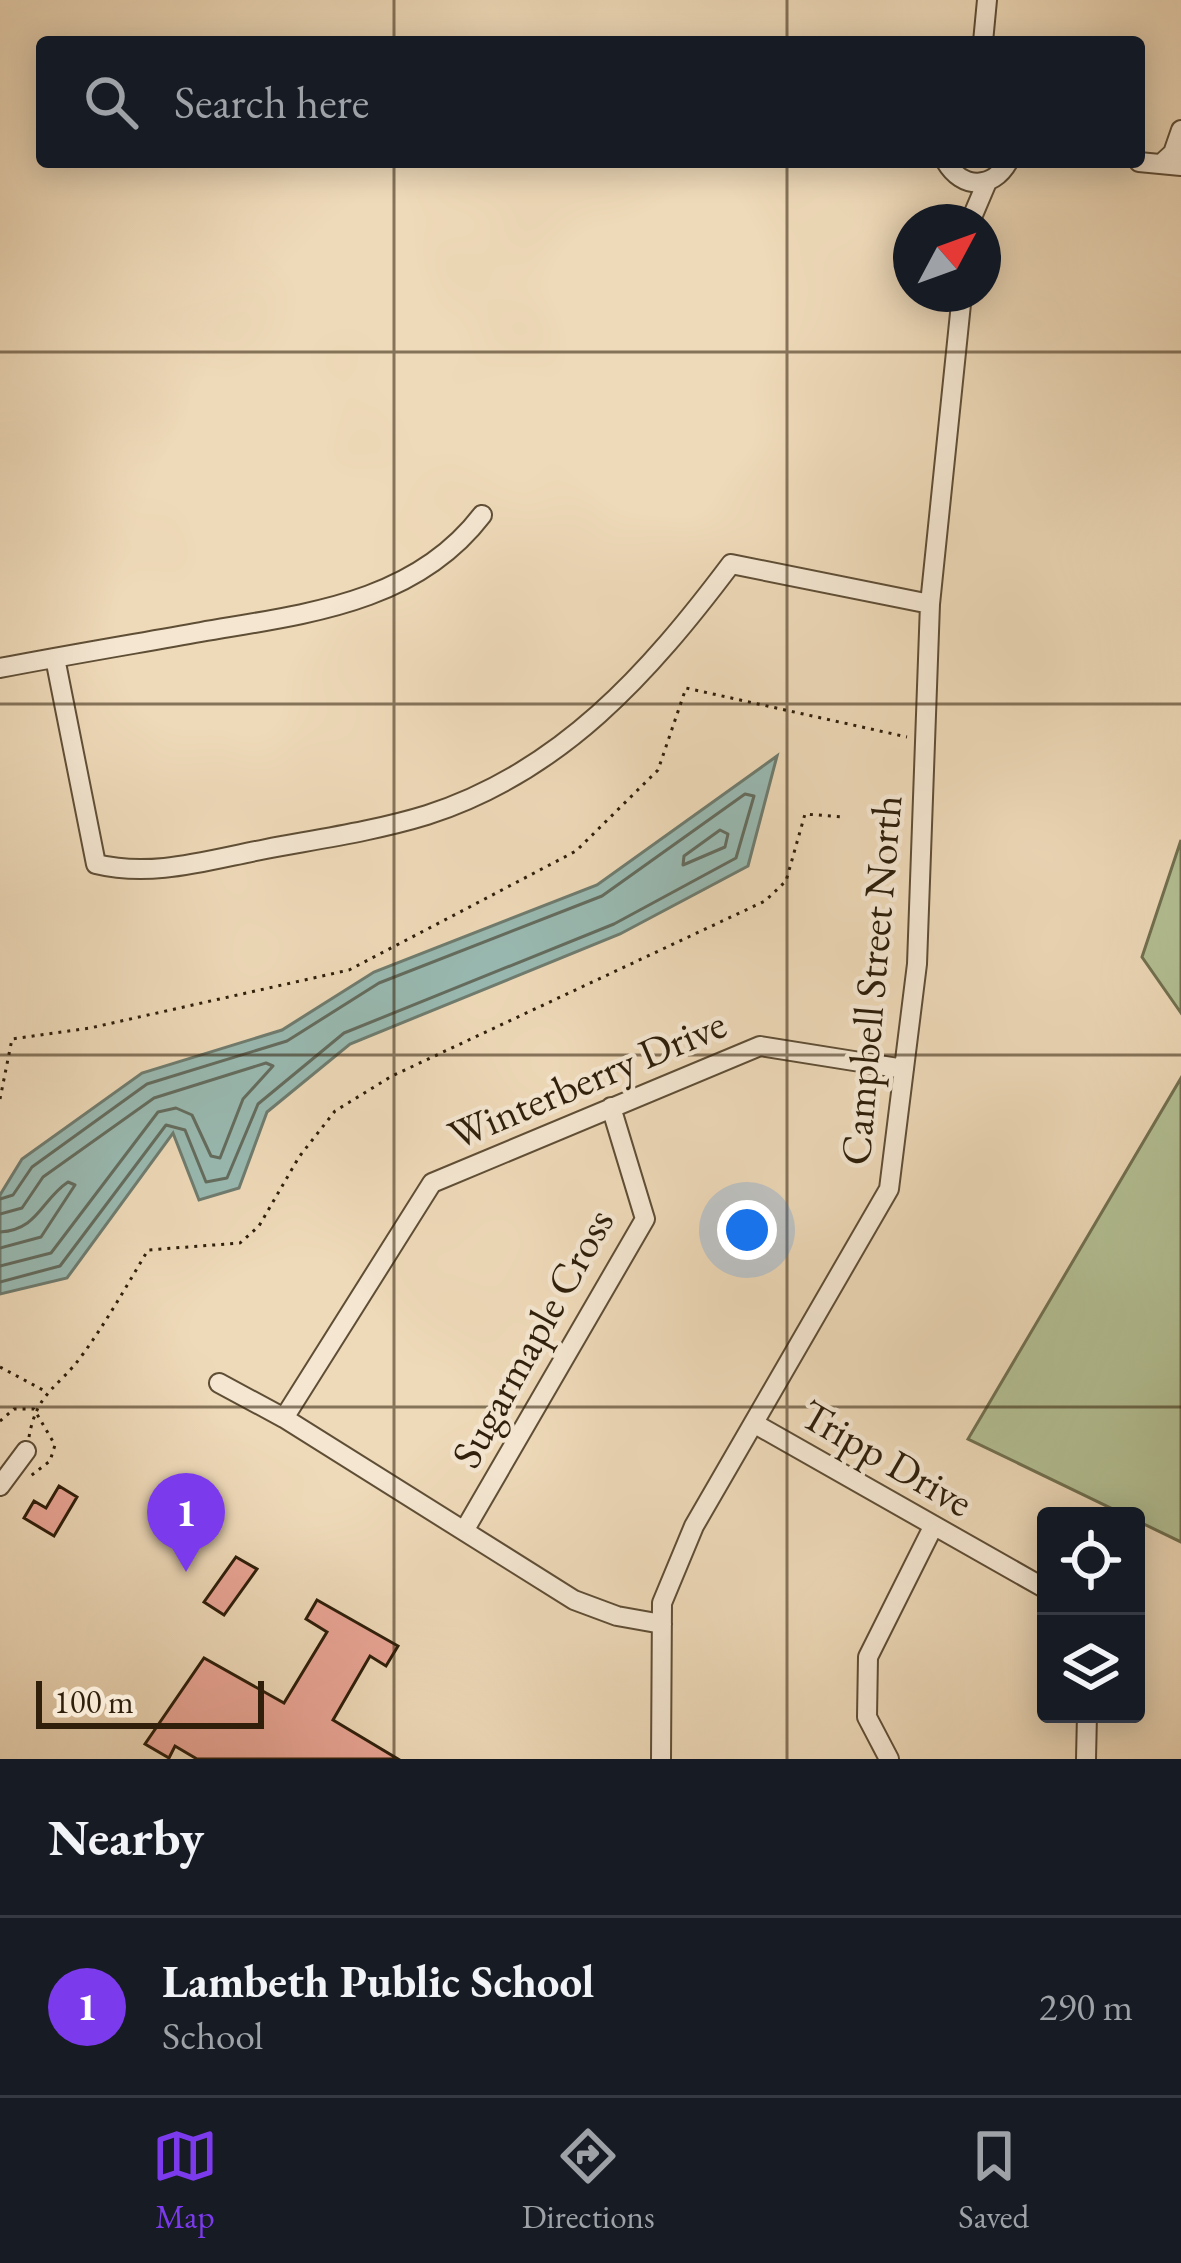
<!DOCTYPE html>
<style>
body{margin:0;font-family:"EB Garamond",serif;background:#20242c;color:#f1f3f6}
.controls{position:absolute;right:36px;bottom:36px;display:grid;overflow:hidden;border-radius:12px;box-shadow:0 6px 30px #0003}
.controls button{width:108px;height:108px;display:grid;place-items:center;padding:0;border:0;border-bottom:3px solid #363941;background:#171b24;color:#f1f3f6;font:60px sans-serif}
.compass{position:absolute;left:893px;top:204px;width:108px;height:108px;border-radius:50%;background:#171b24;box-shadow:0 6px 30px #0003;rotate:49deg}
.scale{position:absolute;left:36px;bottom:30px;width:228px;box-sizing:border-box;padding-left:12px;border:6px solid #2f1f0b;border-top:0;font-size:33px;line-height:42px;white-space:nowrap;color:#2f1f0b;-webkit-text-stroke:9px #f4e6d1;paint-order:stroke}
.you{position:absolute;left:747px;top:1230px;width:42px;height:42px;margin:-30px;border:9px solid #fff;border-radius:50%;background:#1a73e8;box-shadow:0 0 0 18px #1a73e833}
.badge{display:grid;place-items:center;width:78px;height:78px;border-radius:50%;background:#7c3aed;color:#fff;font-size:39px;font-weight:700}
.pin{position:absolute;translate:-50% -99px;filter:drop-shadow(0 3px 6px #0008)}
.pin::after{content:'';position:absolute;top:63px;width:42px;height:36px;background:inherit;clip-path:polygon(0 0,100% 0,50% 100%)}
.list{margin:0;padding:0;list-style:none}
h2{display:flex;justify-content:space-between;align-items:center;height:156px;margin:0;padding:0 48px;font-size:51px}
h2 small{font-size:39px;font-weight:400;color:#9ea1a6}
.list li{display:grid;grid-template-columns:78px 1fr auto;gap:36px;align-items:center;box-sizing:border-box;height:180px;padding:0 48px;border-top:3px solid #363941}
.list b{display:block;font-size:45px;white-space:nowrap}
.list p{margin:0;font-size:39px;white-space:nowrap;color:#9ea1a6}
.list em{font-size:39px;font-style:normal;color:#9ea1a6}
.icon{flex:none;width:66px;height:66px;fill:none;stroke:currentColor;stroke-width:2;stroke-linecap:round;stroke-linejoin:round}
.map{position:relative;flex:none;width:1181px;height:1759px;overflow:hidden}
.search{position:absolute;background:#171b24;box-shadow:0 6px 30px #0003;left:36px;right:36px;top:36px;height:132px;display:flex;align-items:center;gap:30px;box-sizing:border-box;padding:0 42px;border-radius:12px;color:#9ea1a6;font-size:45px}
.sheet{height:336px;background:#171b24}
nav{display:flex;justify-content:space-around;align-items:center;box-sizing:border-box;height:168px;border-top:3px solid #363941;background:#171b24;font-size:33px;color:#9ea1a6}
nav a{display:grid;justify-items:center;gap:6px}
nav .on{color:#7c3aed}
.map>svg:first-child{display:block}
</style>
<div class="map">
<svg width="1181" height="1759" viewBox="0 0 1181 1759">
<rect width="100%" height="100%" fill="#eed9b8"/>
<filter id="stains"><feTurbulence type="fractalNoise" baseFrequency=".00167" numOctaves="4"/><feColorMatrix values="0 0 0 0 .2 0 0 0 0 .09 0 0 0 0 .02 0 0 0 .5 -.17"/></filter>
<radialGradient id="worn" r=".72"><stop offset=".6" stop-color="#630" stop-opacity="0"/><stop offset="1" stop-color="#630" stop-opacity=".3"/></radialGradient>
<!-- green -->
<path fill="#b3c094" stroke="#717050" stroke-width="3" d="M1181,840V1013L1142,957Z
M1181,1078V1542L968,1439Z"/>
<!-- water -->
<path fill="#99bab2" stroke="#6f7c6f" stroke-width="3" d="M777,756L748,866L620,934L350,1044L267,1112L239,1188L199,1200L173,1133L67,1278L0,1294V1195L22,1159L142,1073L282,1030L374,972L597,885Z"/>
<g fill="none" stroke-linecap="round" stroke-linejoin="round">
<!-- shore -->
<path stroke="#646c5e" stroke-width="3" d="M720,830L728,834L725,847L683,865L684,856Z
M0,1199L13,1195L32,1167L147,1084L287,1041L379,983L602,896L745,794L754,796L736,858L614,924L344,1033L258,1104L227,1178L206,1182L185,1130L166,1125L60,1266L0,1282
M0,1214L22,1208L43,1177L154,1098L266,1063L273,1066L243,1099L220,1158L211,1156L192,1115L176,1108L158,1112L51,1253L0,1266
M0,1232C38,1230 41,1200 68,1182L75,1185L41,1237L0,1248"/>
</g>
<!-- building -->
<path fill="#e9a595" stroke="#2f1f0b" stroke-width="3" d="M59,1486L77,1497L54,1536L24,1518L34,1501L46,1508Z
M236,1557L257,1569L224,1615L204,1602Z
M317,1600L398,1646L386,1666L370,1656L333,1720L398,1759H197L175,1746L169,1758L145,1744L204,1658L284,1703L327,1632L306,1619Z"/>
<g fill="none" stroke-linecap="round" stroke-linejoin="round">
<!-- minor casing -->
<g stroke="#5f4e36" stroke-width="22">
<path id="minor" d="M983,42L987,0
M946,162C962,189 992,190 1008,162
M1139,162L1181,166
M1161,164L1173,153L1181,130
M970,222L987,182
M55,658L96,864C153,878 208,860 266,849C319,839 375,831 427,815C561,772 649,673 731,564L930,604
M0,668C67,655 134,644 201,632C304,614 414,604 482,515
M219,1383L284,1418
M755,1424L1046,1589
M0,1486L26,1451
M464,1531L645,1219L611,1107
M662,1624L617,1616L574,1600L284,1418L432,1183L760,1046L904,1069
M661,1759L662,1603L694,1526L889,1189L917,964L930,604L962,294
M889,1759L867,1717L868,1657L933,1527
M1086,1759L1087,1714"/>
</g>
<!-- path -->
<path stroke="#2f1f0b" stroke-width="3" stroke-dasharray="3 6" stroke-linecap="butt" d="M0,1099L12,1039L90,1028L349,970L460,912L576,851L658,770L686,688L907,737
M0,1367L43,1390
M0,1421L14,1409H34L55,1445L50,1461L28,1478
M29,1437C37,1391 58,1389 83,1354C107,1321 127,1285 148,1250L240,1243L259,1226L299,1157L335,1111L392,1076L765,901L786,881L805,814L843,817"/>
<!-- minor -->
<use href="#minor" stroke="#f4e6d1" stroke-width="18"/>
</g>
<!-- grid -->
<path fill="none" stroke="#2f1f0b" stroke-width="3" stroke-opacity="0.55" d="M394,0V42M787,0V42M394,162V1759M787,162V1759M0,352H1181M0,704H1181M0,1055H1181M0,1407H1181"/>
<g text-anchor="middle" dominant-baseline="central" stroke-width="9" stroke-linejoin="round" paint-order="stroke">
<!-- street labels -->
<g font-size="42" fill="#2f1f0b" stroke="#f4e6d1">
<text transform="translate(871 980) rotate(-85)">Campbell Street North</text>
<text transform="translate(587 1079) rotate(-23)">Winterberry Drive</text>
<text transform="translate(532 1338) rotate(-61)">Sugarmaple Cross</text>
<text transform="translate(887 1458) rotate(30)">Tripp Drive</text>
</g>
</g>
<rect width="100%" height="100%" filter="url(#stains)"/>
<rect width="100%" height="100%" fill="url(#worn)"/>
</svg>
<div class="controls">
<button><svg class="icon" aria-label="locate" viewBox="0 0 24 24"><circle cx="12" cy="12" r="6"/><path d="M12 2v4M12 18v4M2 12h4M18 12h4"/></svg></button>
<button><svg class="icon" aria-label="layers" viewBox="0 0 24 24"><path d="M12 4l9 5-9 5-9-5zM3 14l9 5 9-5"/></svg></button>
</div>
<svg class="compass" viewBox="-18 -18 36 36"><path d="M0-13l5 13h-10z" fill="#e53935"/><path d="M0 13l5-13h-10z" fill="#9ea1a6"/></svg>
<div class="scale">100 m</div>
<div class="you"></div>
<div class="pin badge" style="left:186px;top:1572px">1</div>
<div class="search"><svg class="icon" aria-label="search" viewBox="0 0 24 24"><circle cx="10" cy="10" r="6"/><path d="M15 15l6 6"/></svg>Search here</div>
</div>
<section class="sheet">
<h2>Nearby<small></small></h2>
<ul class="list">
<li><span class="badge">1</span><div><b>Lambeth Public School</b><p>School</p></div><em>290 m</em></li>
</ul>
</section>
<nav>
<a class="on"><svg class="icon" aria-label="map" viewBox="0 0 24 24"><path d="M3 6l6-2 6 2 6-2v14l-6 2-6-2-6 2zM9 4v14M15 6v14"/></svg>Map</a>
<a><svg class="icon" aria-label="directions" viewBox="0 0 24 24"><path d="M12 3l9 9-9 9-9-9zM9 14v-3h6M13 9l2 2-2 2"/></svg>Directions</a>
<a><svg class="icon" aria-label="saved" viewBox="0 0 24 24"><path d="M7 4h10v16l-5-4-5 4z"/></svg>Saved</a>
</nav>
